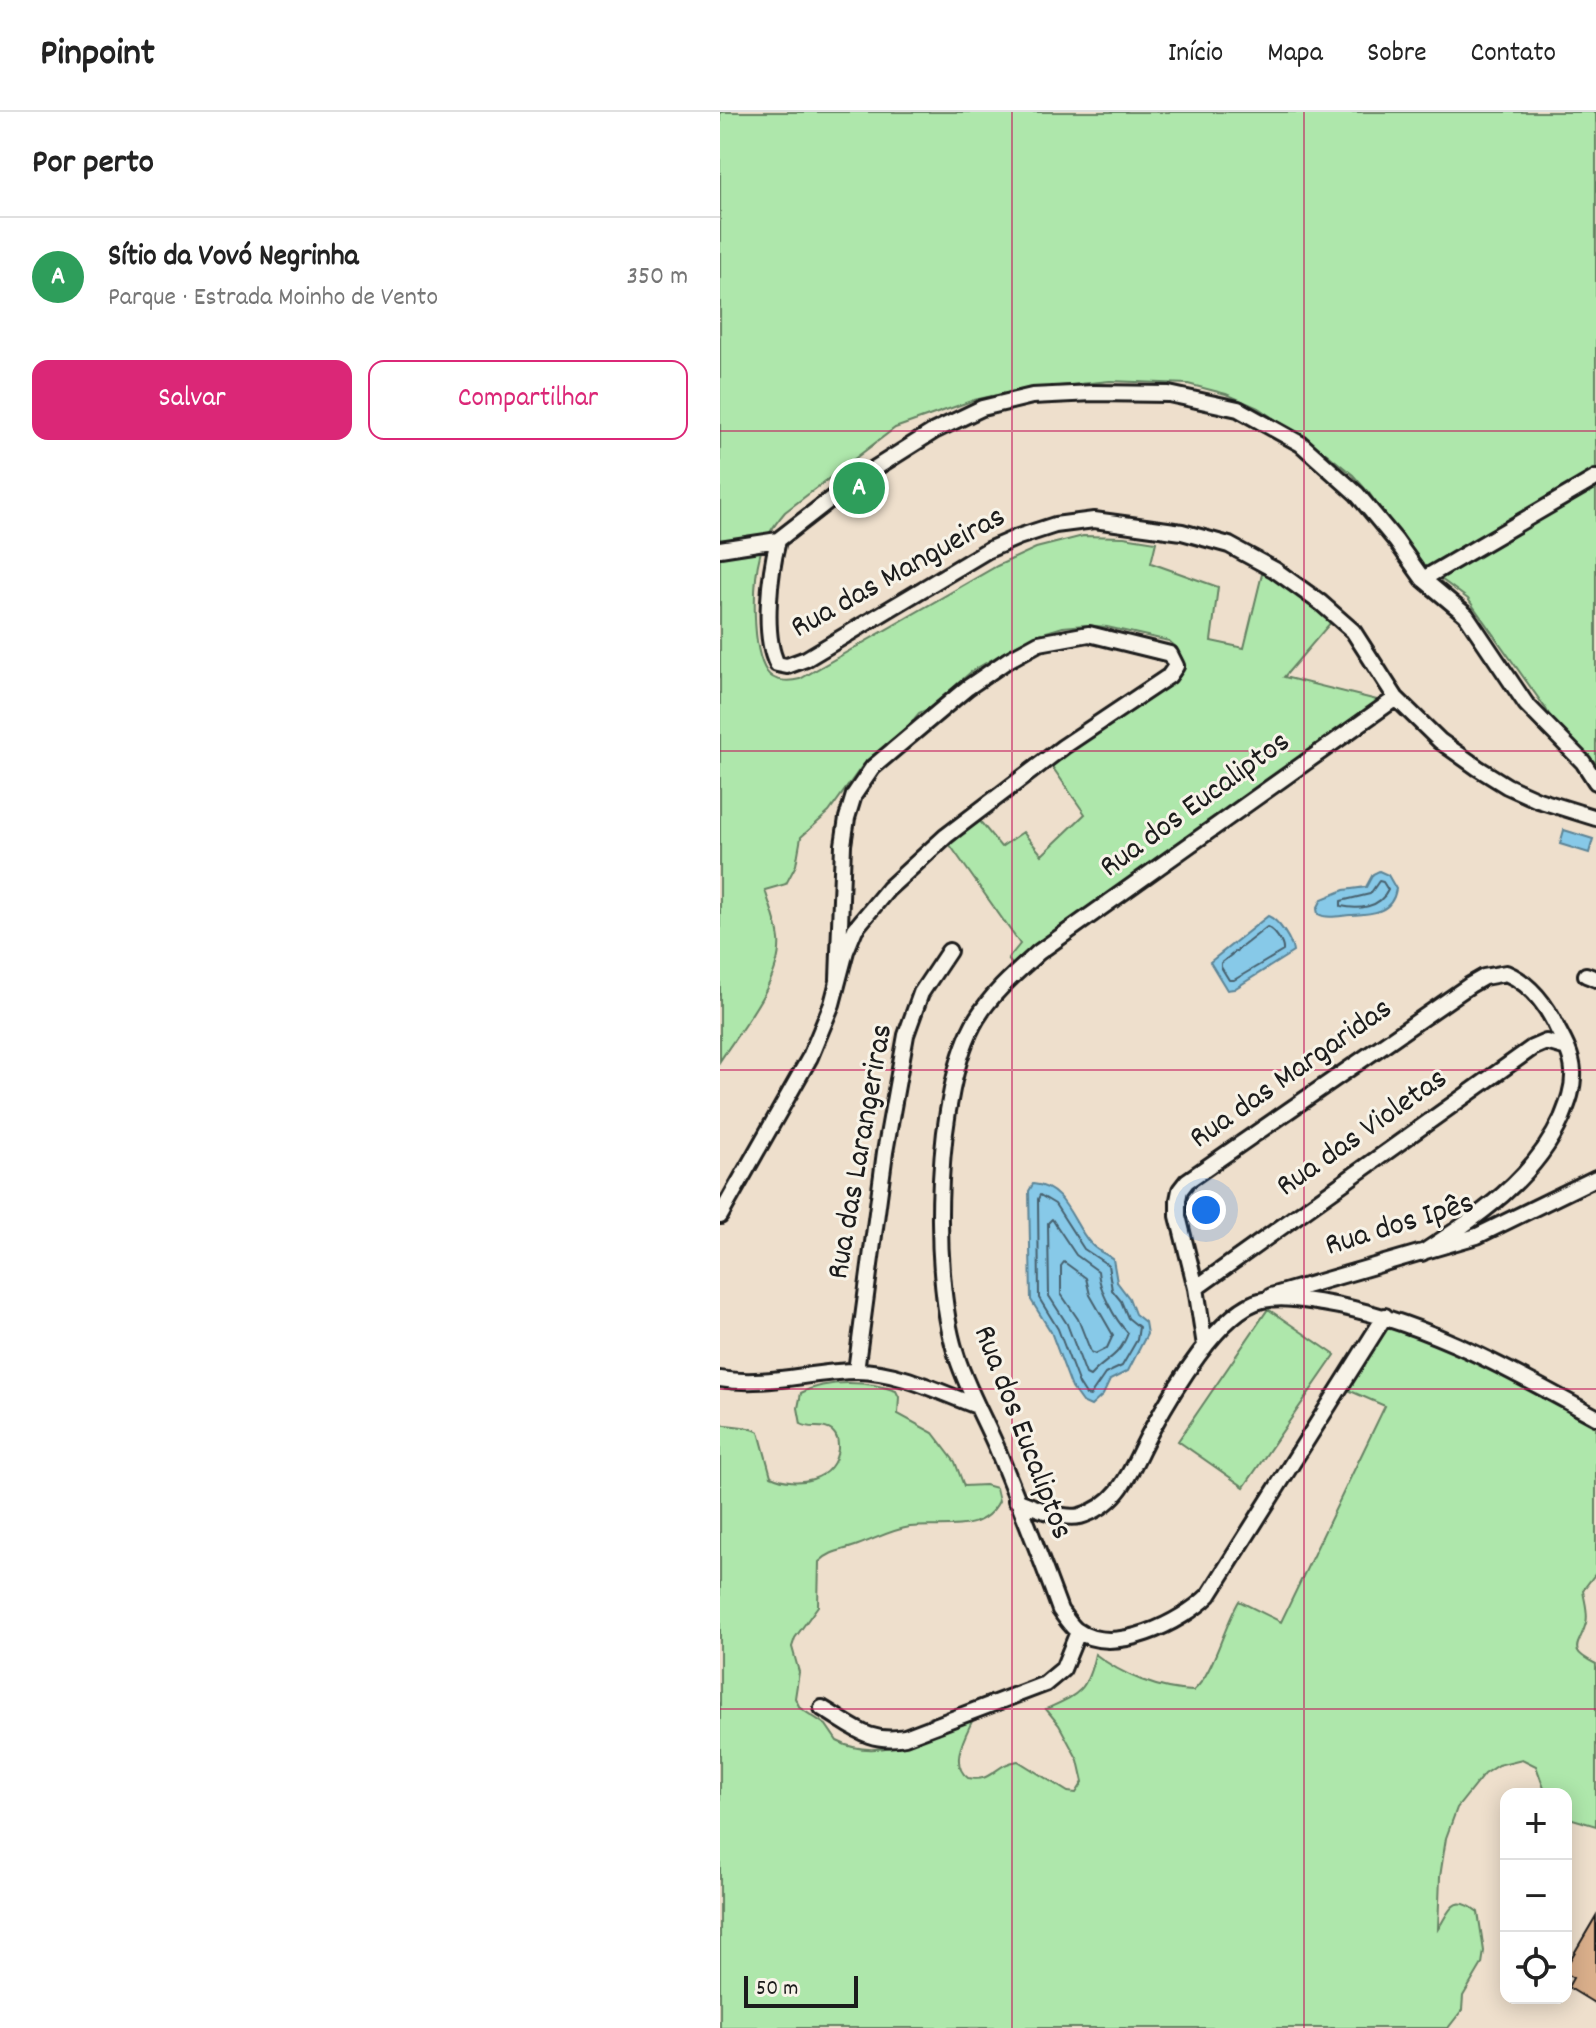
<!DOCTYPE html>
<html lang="pt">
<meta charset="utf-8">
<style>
body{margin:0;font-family:Dekko,sans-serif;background:#f6f6f6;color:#222}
.controls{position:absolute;right:24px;bottom:24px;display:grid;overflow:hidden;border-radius:16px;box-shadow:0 4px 20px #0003}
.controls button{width:72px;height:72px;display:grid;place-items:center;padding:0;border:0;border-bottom:2px solid #e0e0e0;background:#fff;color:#222;font:40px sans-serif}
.scale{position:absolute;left:24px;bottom:20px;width:114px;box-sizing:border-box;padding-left:8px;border:4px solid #1c1c1c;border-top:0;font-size:22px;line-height:28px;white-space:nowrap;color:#1c1c1c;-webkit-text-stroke:6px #f7f3e8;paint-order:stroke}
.you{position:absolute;left:486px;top:1098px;width:28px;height:28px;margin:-20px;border:6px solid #fff;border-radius:50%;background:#1a73e8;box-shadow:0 0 0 12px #1a73e833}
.badge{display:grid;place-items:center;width:52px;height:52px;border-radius:50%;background:#db2777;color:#fff;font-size:26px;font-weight:700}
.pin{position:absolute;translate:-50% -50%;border:4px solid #fff;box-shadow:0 2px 8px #0006}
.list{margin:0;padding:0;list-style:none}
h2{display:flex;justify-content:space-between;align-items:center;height:104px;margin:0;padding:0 32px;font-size:34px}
h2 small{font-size:26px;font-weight:400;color:#767676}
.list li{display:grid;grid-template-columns:52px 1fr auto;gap:24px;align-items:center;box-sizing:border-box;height:120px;padding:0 32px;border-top:2px solid #e0e0e0}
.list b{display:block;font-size:30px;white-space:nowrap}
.list p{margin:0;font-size:26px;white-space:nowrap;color:#767676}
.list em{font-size:26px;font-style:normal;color:#767676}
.actions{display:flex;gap:16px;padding:24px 32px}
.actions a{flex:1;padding:18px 0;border:2px solid #db2777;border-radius:16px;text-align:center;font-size:28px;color:#db2777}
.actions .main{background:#db2777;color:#fff}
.icon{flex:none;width:44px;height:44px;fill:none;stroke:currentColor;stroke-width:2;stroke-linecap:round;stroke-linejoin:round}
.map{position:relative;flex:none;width:876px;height:1916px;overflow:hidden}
header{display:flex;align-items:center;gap:48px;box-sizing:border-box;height:112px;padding:0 40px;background:#fff;border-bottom:2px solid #e0e0e0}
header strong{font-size:38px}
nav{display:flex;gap:44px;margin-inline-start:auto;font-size:28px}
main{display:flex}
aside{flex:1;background:#fff}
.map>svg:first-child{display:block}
</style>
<header>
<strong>Pinpoint</strong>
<nav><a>Início</a><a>Mapa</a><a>Sobre</a><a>Contato</a></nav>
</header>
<main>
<aside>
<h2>Por perto<small></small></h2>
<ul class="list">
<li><span class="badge" style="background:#2e9e5b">A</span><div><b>Sítio da Vovó Negrinha</b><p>Parque · Estrada Moinho de Vento</p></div><em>350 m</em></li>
</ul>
<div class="actions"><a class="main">Salvar</a><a>Compartilhar</a></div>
</aside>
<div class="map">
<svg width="876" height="1916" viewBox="0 0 876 1916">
<rect width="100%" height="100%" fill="#eedfcc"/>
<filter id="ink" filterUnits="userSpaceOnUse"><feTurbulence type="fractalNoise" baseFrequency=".0125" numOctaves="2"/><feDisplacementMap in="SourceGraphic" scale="16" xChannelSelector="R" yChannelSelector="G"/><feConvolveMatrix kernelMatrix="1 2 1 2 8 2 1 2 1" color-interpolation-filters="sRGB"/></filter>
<g filter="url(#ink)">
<!-- green -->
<path fill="#aee7ab" stroke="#658264" stroke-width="2" d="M0,0H876V651L835,615L826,597L748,487L718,465L704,460L649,381L633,363L607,342L538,296L506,282L468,272L390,269L300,278L254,288L175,316L65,400C54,413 44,427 40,443C33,469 31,537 47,560C54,570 69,570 80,567L277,454L316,436L363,424L404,425L436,430L431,451L498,475L491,529L524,536L543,458L612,509L564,565L661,589L294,855L288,847L300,832L230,733L259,708L281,735L303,720L322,743L365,702L331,653L452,571L460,564L462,551L456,535L449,529L387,515L365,513L343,515L320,522L295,534L252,559L210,596L199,601L189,613L143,653L109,700L81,725L76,753L66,772L45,778C50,794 57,810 59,827C63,867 21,916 0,949Z
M548,1197L615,1243L524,1375L458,1329Z
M668,1212L794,1266L876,1312V1461L863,1478C864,1488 869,1501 866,1511C860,1534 845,1537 876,1552V1714L849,1706L846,1702V1682H826L816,1654L802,1647L778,1653L764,1662L737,1696L726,1726L720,1765L718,1817C729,1801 732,1779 758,1800L764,1839L762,1852L743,1884L742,1898L728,1916H0V1312C13,1315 28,1313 39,1320L51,1364C77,1376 114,1369 118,1337C118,1330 118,1324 112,1319C103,1312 91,1318 81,1312L78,1296L81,1281C107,1267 150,1269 176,1279L179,1285L178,1302L213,1321L235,1350L244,1374L265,1373L276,1376L279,1389C261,1424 222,1411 190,1415C171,1418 155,1427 138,1433C123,1439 111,1438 99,1450L98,1494L75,1526L72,1535L79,1560L75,1586L80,1596L106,1613L117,1629C160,1652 212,1621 254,1605C246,1623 228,1651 248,1666C273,1671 274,1652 298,1649L348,1680L356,1681L363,1670L358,1648L339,1613L326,1597C359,1582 367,1580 375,1542C402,1563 439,1578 473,1579C493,1563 504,1514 519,1489L561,1510L665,1294L628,1278Z"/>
<!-- water -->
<path fill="#87c9e8" stroke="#5c8496" stroke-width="2" d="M844,718L873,727L869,741L840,732Z
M659,759L668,763L676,777C672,802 651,802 630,803C619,804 607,807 598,802L597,797L602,787L624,778L646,775L653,762Z
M548,804C559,808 572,829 573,840L514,877L507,878L490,850Z
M313,1072C347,1075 352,1112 371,1132C377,1139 386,1142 393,1147L397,1170L409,1186L415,1202L425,1210L427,1222L408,1259L390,1268L383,1283L371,1294L362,1290L352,1276L331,1220L311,1188L309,1079Z"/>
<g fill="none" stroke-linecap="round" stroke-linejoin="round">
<!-- shore -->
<path stroke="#47616e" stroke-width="2" d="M659,769L663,770L668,778C660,796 638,798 621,794V789L650,782Z
M547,815C554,818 564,831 563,839L514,868H509L501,855V851Z
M320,1083L335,1092L364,1137L388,1153L392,1178L401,1189L408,1206L419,1215L417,1228L402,1254L385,1262L370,1284L366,1283L359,1272L338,1217L319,1186L318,1087Z
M332,1107L356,1143L378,1159C379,1178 395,1208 408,1221C399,1246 386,1246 370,1264L366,1262L347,1212L329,1184L328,1111Z
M344,1150L366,1166L370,1183L393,1223L387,1236L375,1242L371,1240L358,1207L341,1182V1154Z"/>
</g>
<!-- building -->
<path fill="#daaf8b" stroke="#1c1c1c" stroke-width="2" d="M876,1804V1892L848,1875L853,1866L846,1862V1855Z"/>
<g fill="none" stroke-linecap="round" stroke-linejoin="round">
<!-- minor casing -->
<g stroke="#1c1c1c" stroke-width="20">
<path id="minor" d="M58,428C50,460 42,523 57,552L67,554L86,547L268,438L298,425L335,413L374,408L462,420L509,433L555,458L601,491L633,519L676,586L720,629L758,656L787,674L818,688L876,706
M0,437L58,428L130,372L214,319L262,296L312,284L373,281L449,282L518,297L581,332L637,382L676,429L703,467L746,503L806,592L863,650L876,670
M703,467L876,366
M866,863L876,867
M0,1104L90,945L112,892L126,839L135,817L168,777L226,724L343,635L449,564L456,554L450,542L369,522L319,531L288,548L247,576L153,655L134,683L127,706L123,733L118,867
M476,1176L812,936L826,930L847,936
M551,1184L757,1124L876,1066
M665,1204L489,1483C462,1510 393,1545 356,1518C349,1512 345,1505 340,1498C320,1443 298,1388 276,1334C262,1302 245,1273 235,1239C211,1161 214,977 257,906C273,880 297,860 319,840L676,586
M485,1234L476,1176L458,1104V1088L460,1078L467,1069L750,873L764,865L786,861C812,872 827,894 838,918C845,931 852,944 853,959C854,976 848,991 842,1006C814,1068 757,1105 702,1141
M136,1259L165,1040L186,923L201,881L229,839
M0,1267C47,1275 91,1259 137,1259C178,1259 219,1280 257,1294
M296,1388C314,1395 341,1408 360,1404C403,1392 412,1353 431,1319C451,1282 500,1197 543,1188C563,1184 584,1188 603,1191C702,1207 790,1258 876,1305
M102,1596C133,1614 148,1632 185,1625L325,1572L343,1557L358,1520"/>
</g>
<!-- minor -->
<use href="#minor" stroke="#f7f3e8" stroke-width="14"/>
</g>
</g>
<!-- grid -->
<path fill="none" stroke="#c2185b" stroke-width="2" stroke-opacity="0.55" d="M292,0V1916M584,0V1916M0,319H876M0,639H876M0,958H876M0,1277H876M0,1597H876"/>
<g text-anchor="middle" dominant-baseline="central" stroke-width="6" stroke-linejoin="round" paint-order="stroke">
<!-- street labels -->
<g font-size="32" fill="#1c1c1c" stroke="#f7f3e8">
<text transform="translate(179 462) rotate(-29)">Rua das Mangueiras</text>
<text transform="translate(476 694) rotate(-36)">Rua dos Eucaliptos</text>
<text transform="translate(572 963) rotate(-35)">Rua das Margaridas</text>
<text transform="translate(643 1022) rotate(-35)">Rua das Violetas</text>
<text transform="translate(142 1040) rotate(-80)">Rua das Larangeriras</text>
<text transform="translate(680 1114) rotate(-17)">Rua dos Ipês</text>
<text transform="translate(301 1321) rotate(69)">Rua dos Eucaliptos</text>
</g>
</g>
</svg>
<div class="controls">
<button>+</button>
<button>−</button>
<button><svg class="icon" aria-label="locate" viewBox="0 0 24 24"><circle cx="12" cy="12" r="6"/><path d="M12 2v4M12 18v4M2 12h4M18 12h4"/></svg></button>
</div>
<div class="scale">50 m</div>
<div class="you"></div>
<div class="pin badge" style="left:139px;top:376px;background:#2e9e5b">A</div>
</div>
</main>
